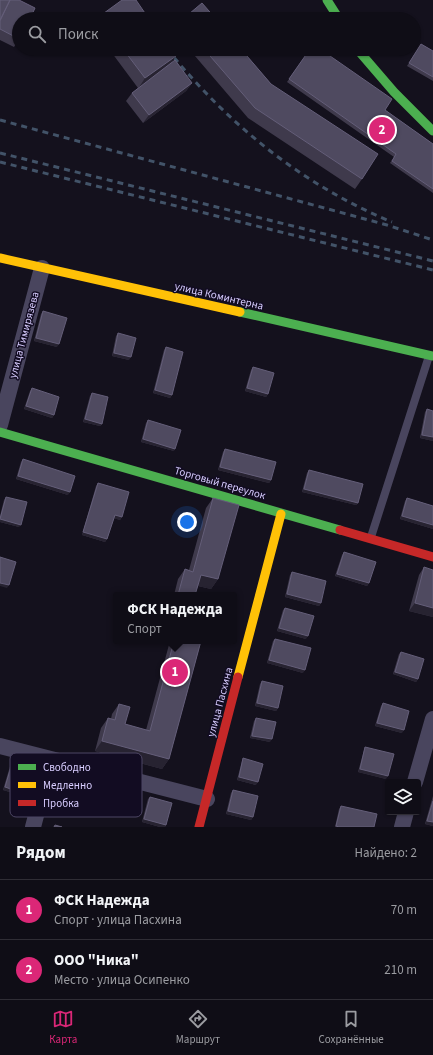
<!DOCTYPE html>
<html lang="ru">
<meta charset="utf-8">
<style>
body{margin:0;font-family:"Source Sans 3",sans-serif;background:#18161f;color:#f1f3f6}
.controls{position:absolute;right:12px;bottom:12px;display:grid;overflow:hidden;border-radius:4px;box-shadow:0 1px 3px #0004}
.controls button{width:36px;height:36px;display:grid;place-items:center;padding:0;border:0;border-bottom:1px solid #2f2d35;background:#0f0d16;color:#f1f3f6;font:20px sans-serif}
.you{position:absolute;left:187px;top:522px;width:14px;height:14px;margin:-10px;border:3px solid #fff;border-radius:50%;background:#1a73e8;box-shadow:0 0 0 6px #1a73e833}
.badge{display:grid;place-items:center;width:26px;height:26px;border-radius:50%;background:#db2777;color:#fff;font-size:13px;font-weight:700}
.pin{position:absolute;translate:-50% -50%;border:2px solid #fff;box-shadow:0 1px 4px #0006}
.popup{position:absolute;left:113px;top:592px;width:124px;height:52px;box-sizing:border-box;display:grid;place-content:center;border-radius:4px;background:#0f0d16;filter:drop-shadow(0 1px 3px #0005);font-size:13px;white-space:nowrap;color:#9b9ca1}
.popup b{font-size:15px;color:#f1f3f6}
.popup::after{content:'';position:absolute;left:50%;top:100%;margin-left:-8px;border:8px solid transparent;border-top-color:#0f0d16}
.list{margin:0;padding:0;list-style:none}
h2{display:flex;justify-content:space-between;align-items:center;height:52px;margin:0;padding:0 16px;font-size:17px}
h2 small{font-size:13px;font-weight:400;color:#9b9ca1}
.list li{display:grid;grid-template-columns:26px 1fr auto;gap:12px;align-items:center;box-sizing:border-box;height:60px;padding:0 16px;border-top:1px solid #2f2d35}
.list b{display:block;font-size:15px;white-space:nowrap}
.list p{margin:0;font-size:13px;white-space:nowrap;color:#9b9ca1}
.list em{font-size:13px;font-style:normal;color:#9b9ca1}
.icon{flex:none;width:22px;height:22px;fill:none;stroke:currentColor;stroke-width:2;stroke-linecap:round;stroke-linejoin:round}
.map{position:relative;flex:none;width:433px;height:827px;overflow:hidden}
.search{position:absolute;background:#0f0d16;box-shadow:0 1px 3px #0004;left:12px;right:12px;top:12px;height:44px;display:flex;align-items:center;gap:10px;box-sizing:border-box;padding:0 14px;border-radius:22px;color:#9b9ca1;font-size:15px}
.sheet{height:172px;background:#0f0d16}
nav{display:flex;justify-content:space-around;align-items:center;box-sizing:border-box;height:56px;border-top:1px solid #2f2d35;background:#0f0d16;font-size:11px;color:#9b9ca1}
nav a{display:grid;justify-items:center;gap:2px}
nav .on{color:#db2777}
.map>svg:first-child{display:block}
</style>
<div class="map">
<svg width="433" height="827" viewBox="0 0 433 827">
<rect width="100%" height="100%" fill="#14111d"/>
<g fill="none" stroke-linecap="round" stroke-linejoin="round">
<!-- lane -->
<path stroke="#49455e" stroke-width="8" d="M371,537L429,356"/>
<!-- street -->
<path stroke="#49455e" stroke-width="16" d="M0,425L42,268
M0,746L207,799
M415,782L433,719
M33,827L51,759
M402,827L406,812"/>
<!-- fast -->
<path stroke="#4caf50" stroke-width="9" d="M327,0L339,19
M357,49L394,92L433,131
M240,312L433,356
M0,432L340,530"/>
<!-- slow -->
<path stroke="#ffc107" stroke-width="9" d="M0,258L240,312
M238,677L281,514"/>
<!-- jam -->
<path stroke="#c62828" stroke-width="9" d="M340,530L433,557
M199,827L238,677"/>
<!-- rail -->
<path stroke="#425368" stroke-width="3" stroke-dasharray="6 5" stroke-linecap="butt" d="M167,49C228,124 302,185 392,222
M0,120L387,225L433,240
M0,153L433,261
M0,162L433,270"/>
</g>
<!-- wall -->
<path fill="#3f3a4c" d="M0,0L19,19V40L14,47L0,40Z
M421,44L433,51V81L407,66Z
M109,49H171V64L192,83L186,91L143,123L126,101L132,93L138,88Z
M189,49H241L271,84L362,179L355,189L248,118Z
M310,49L385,110L433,144V193L390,163L394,157L287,82Z
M43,311L57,347L34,341L41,314Z
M118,333L129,360L112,356L116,336Z
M166,347L172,395L170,398L153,393L164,350Z
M253,367L268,394L266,397L245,391L251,370Z
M32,388L54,415L52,418L24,409L30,391Z
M92,393L102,424L100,426L83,422L90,396Z
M427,409L433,411V441L420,438L425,412Z
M148,420L174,451L141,442L146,423Z
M225,449L271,480L269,483L218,470L223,452Z
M23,459L68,495L16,479L21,462Z
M309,470L358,503L356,505L302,492L307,473Z
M98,483L122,517L120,520L114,518L107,539L105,542L82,535L96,486Z
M6,497L19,527L0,522V516L4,500Z
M213,498L218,579L211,589L198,586L195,595H174L178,579L185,569L189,570L206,508Z
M407,498L433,506V529L400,519L405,501Z
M344,552L369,583L367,586L335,576L342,555Z
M424,567L433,617L409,611L419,575Z
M292,572L321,603L319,606L285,597L290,575Z
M285,608L306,639L277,631L283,610Z
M275,639L303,673L267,663L273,641Z
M170,641H201L169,759L162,769L95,751L101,728L108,718L111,719L112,714L119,704L125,724L146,730Z
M401,652L418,679L416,682L393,674L399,654Z
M262,681L278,708L276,711L255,706L260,684Z
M383,703L402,733L375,726L381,706Z
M256,718L270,742L250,738L254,721Z
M365,747L386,779L358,772L364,750Z
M243,758L256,785L237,780L242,761Z
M13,760L20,779L23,796L3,790L11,763Z
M66,773L83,798L81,801L60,796L64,776Z
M233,790L253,817L251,820L226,814L231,793Z
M433,796V826L425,824Z
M150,797L166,825L165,827H160L142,822L148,799Z
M341,806L374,827H335L339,809Z"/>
<!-- shaded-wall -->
<path fill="#272331" d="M176,56L169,66L138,89L145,78Z
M192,83L186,91L143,123L149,115Z
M36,338L59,344L57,347L34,341Z
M114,353L131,357L129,360L112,356Z
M247,388L268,394L266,397L245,391Z
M155,390L172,395L170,398L153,393Z
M26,406L54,415L52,418L24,409Z
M85,419L102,424L100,426L83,422Z
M422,435L433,437V441L420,438Z
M143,439L175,449L174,451L141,442Z
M220,467L271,480L269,483L218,470Z
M18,476L70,492L68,495L16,479Z
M304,489L358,503L356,505L302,492Z
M115,515L122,517L120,520L113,518Z
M402,516L433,525V529L400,519Z
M0,519L21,525L19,527L0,522Z
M83,532L107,539L105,542L82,535Z
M337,574L369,583L367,586L335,576Z
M201,575L218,579L211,589L194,585Z
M0,583L9,585L7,588L0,586Z
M287,594L321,603L319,606L285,597Z
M415,603L433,608V617L409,611Z
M279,628L308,636L306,639L277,631Z
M269,660L305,670L303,673L267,663Z
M395,672L418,679L416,682L393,674Z
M257,703L278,708L276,711L255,706Z
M377,723L404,730L402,733L375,726Z
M252,736L272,739L270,742L250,738Z
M102,741L169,759L162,769L95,751Z
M360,769L388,776L386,779L358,772Z
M239,777L258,782L256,785L237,780Z
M5,787L25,794L23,796L3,790Z
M62,793L83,798L81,801L60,796Z
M228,811L253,817L251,820L226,814Z
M144,819L166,825L165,827H160L142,822Z
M427,821L433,822V826L425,824Z"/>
<!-- building -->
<path fill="#4f4a60" stroke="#645e79" d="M0,0H10L0,20Z
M10,0H19L35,8L30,19H19V39L0,29V21Z
M122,0H136L149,19H102L100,16Z
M202,3L216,19H183Z
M421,44L433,51V77L409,63Z
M123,49H171L176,56L145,78Z
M204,49H241L271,84L378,154L362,179L255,108Z
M310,49H320L392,99L385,110L433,144V189L392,161L396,154L289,79Z
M175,60L192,83L149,115L132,93Z
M43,311L67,318L59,344L36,338Z
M118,333L136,338L131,357L114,353Z
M166,347L183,352L172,395L155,390Z
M253,367L274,373L268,394L247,388Z
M32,388L59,397L54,415L26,406Z
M92,393L108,397L102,424L85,419Z
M427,409L433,411V437L422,435Z
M148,420L181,430L175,449L143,439Z
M225,449L276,462L271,480L220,467Z
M23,459L75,476L70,492L18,476Z
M309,470L363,484L358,503L304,489Z
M98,483L129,492L122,517L115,515L107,539L83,532Z
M6,497L27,502L21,525L0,519Z
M213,498L239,505L218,579L201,575L195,595H178L185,569L193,572Z
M407,498L433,506V525L402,516Z
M344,552L376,562L369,583L337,574Z
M0,557L16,562L9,585L0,583Z
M424,567L433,570V608L415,603Z
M292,572L326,581L321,603L287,594Z
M285,608L314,616L308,636L279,628Z
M275,639L311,648L305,670L269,660Z
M174,641H201L169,759L102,741L108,718L115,720L119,704L130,707L125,724L150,731Z
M401,652L424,659L418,679L395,672Z
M262,681L283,686L278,708L257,703Z
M383,703L409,711L404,730L377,723Z
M256,718L276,722L272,739L252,736Z
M365,747L394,754L388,776L360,769Z
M243,758L263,764L258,782L239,777Z
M13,760L24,764L20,779L29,781L25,794L5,787Z
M66,773L87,779L83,798L62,793Z
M233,790L258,796L253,817L228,811Z
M150,797L172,803L166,825L144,819Z
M433,801V822L427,821Z
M341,806L377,814L374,827H339L336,826Z
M55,825L62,827H54Z"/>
<g text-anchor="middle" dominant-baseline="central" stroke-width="3" stroke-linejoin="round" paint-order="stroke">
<!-- street labels -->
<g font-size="11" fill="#d8cdff" stroke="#120c22">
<text transform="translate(219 296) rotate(13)">улица Коминтерна</text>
<text transform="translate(24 335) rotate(-75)">улица Тимирязева</text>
<text transform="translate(220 483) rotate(16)">Торговый переулок</text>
<text transform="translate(220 702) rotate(-75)">улица Пасхина</text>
</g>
</g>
<!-- legend -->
<rect x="10" y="753" width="132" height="64" rx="6" fill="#120c22" stroke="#4d4664" stroke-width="1"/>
<rect x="18" y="764" width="18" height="6" fill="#4caf50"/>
<rect x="18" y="782" width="18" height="6" fill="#ffc107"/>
<rect x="18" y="800" width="18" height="6" fill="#c62828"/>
<g font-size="11" fill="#d8cdff">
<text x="43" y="771">Свободно</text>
<text x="43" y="789">Медленно</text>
<text x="43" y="807">Пробка</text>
</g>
</svg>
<div class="controls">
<button><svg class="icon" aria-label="layers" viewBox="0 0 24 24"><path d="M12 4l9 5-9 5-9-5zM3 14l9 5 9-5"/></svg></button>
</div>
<div class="you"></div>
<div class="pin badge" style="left:175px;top:672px">1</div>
<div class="popup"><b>ФСК Надежда</b>Спорт</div>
<div class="pin badge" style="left:382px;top:130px">2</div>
<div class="search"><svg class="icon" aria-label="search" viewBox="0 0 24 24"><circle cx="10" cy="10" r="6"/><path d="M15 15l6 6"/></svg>Поиск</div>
</div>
<section class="sheet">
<h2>Рядом<small>Найдено: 2</small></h2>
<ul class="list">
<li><span class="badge">1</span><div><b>ФСК Надежда</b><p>Спорт · улица Пасхина</p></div><em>70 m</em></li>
<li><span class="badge">2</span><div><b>ООО &quot;Ника&quot;</b><p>Место · улица Осипенко</p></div><em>210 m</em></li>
</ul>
</section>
<nav>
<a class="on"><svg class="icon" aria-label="map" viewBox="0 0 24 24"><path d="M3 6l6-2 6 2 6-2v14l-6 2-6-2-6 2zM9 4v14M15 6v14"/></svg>Карта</a>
<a><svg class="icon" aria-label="directions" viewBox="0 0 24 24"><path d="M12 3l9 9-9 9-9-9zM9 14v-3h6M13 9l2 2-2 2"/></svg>Маршрут</a>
<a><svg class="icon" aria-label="saved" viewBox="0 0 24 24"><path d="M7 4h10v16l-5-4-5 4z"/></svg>Сохранённые</a>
</nav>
